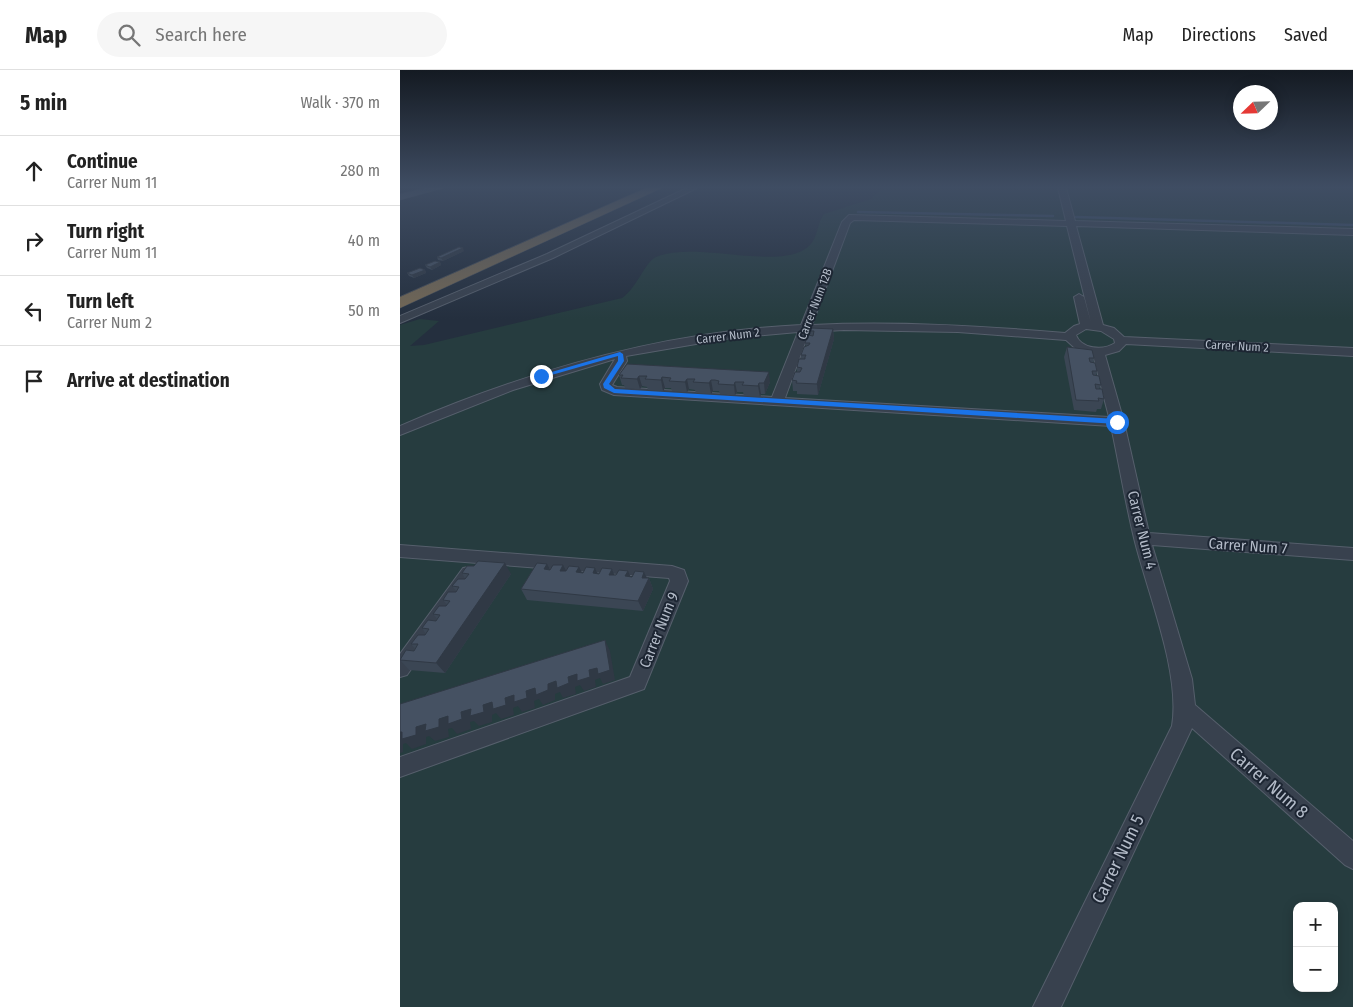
<!DOCTYPE html>
<meta charset="utf-8">
<style>
body{margin:0;font-family:"Fira Sans Condensed",sans-serif;background:#f6f6f6;color:#222}
.controls{position:absolute;right:15px;bottom:15px;display:grid;overflow:hidden;border-radius:10px;box-shadow:0 2px 12px #0003}
.controls button{width:45px;height:45px;display:grid;place-items:center;padding:0;border:0;border-bottom:1px solid #e0e0e0;background:#fff;color:#222;font:25px sans-serif}
.compass{position:absolute;left:833px;top:15px;width:45px;height:45px;border-radius:50%;background:#fff;box-shadow:0 2px 12px #0003;rotate:247deg}
.stop{position:absolute;width:15px;height:15px;margin:-11px;border:4px solid #1a73e8;border-radius:50%;background:#fff}
.stop.end{background:#1a73e8;border-color:#fff;box-shadow:0 1px 5px #0008}
.list{margin:0;padding:0;list-style:none}
h2{display:flex;justify-content:space-between;align-items:center;height:65px;margin:0;padding:0 20px;font-size:21px}
h2 small{font-size:16px;font-weight:400;color:#767676}
.list li{display:grid;grid-template-columns:32px 1fr auto;gap:15px;align-items:center;box-sizing:border-box;height:70px;padding:0 20px;border-top:1px solid #e0e0e0}
.list b{display:block;font-size:19px;white-space:nowrap}
.list p{margin:0;font-size:16px;white-space:nowrap;color:#767676}
.list em{font-size:16px;font-style:normal;color:#767676}
.icon{flex:none;width:28px;height:28px;fill:none;stroke:currentColor;stroke-width:2;stroke-linecap:round;stroke-linejoin:round}
.map{position:relative;flex:none;width:953px;height:937px;overflow:hidden}
header{display:flex;align-items:center;gap:30px;box-sizing:border-box;height:70px;padding:0 25px;background:#fff;border-bottom:1px solid #e0e0e0}
header strong{font-size:24px}
nav{display:flex;gap:28px;margin-inline-start:auto;font-size:18px}
.search{width:350px;height:45px;background:#f6f6f6;display:flex;align-items:center;gap:12px;box-sizing:border-box;padding:0 18px;border-radius:28px;color:#767676;font-size:19px}
main{display:flex}
aside{flex:1;background:#fff}
.map>svg:first-child{display:block}
</style>
<header>
<strong>Map</strong>
<div class="search"><svg class="icon" aria-label="search" viewBox="0 0 24 24"><circle cx="10" cy="10" r="6"/><path d="M15 15l6 6"/></svg>Search here</div>
<nav><a>Map</a><a>Directions</a><a>Saved</a></nav>
</header>
<main>
<aside>
<h2>5 min<small>Walk · 370 m</small></h2>
<ul class="list">
<li><svg class="icon" aria-label="ahead" viewBox="0 0 24 24"><path d="M12 20V5M6 11l6-6 6 6"/></svg><div><b>Continue</b><p>Carrer Num 11</p></div><em>280 m</em></li>
<li><svg class="icon" aria-label="right" viewBox="0 0 24 24"><path d="M7 20v-9h11M14 6l5 5-5 5"/></svg><div><b>Turn right</b><p>Carrer Num 11</p></div><em>40 m</em></li>
<li><svg class="icon" aria-label="left" viewBox="0 0 24 24"><path d="M17 20v-9H6M10 6l-5 5 5 5"/></svg><div><b>Turn left</b><p>Carrer Num 2</p></div><em>50 m</em></li>
<li><svg class="icon" aria-label="arrive" viewBox="0 0 24 24"><path d="M6 21V4h12l-3 4 3 4H6"/></svg><div><b>Arrive at destination</b></div></li>
</ul>
</aside>
<div class="map">
<svg width="953" height="937" viewBox="0 0 953 937">
<rect width="100%" height="100%" fill="#242f3e"/>
<!-- green -->
<path fill="#263c3f" fill-rule="evenodd" d="M482,118H953V937H0V255L20,249L39,251L10,276L24,275L222,228C237,218 245,192 256,187C297,170 383,203 410,175C418,167 417,153 424,144L471,129ZM897,836H934V918H897Z"/>
<g fill="none" stroke-linecap="round" stroke-linejoin="round">
<!-- stream -->
<path stroke="#394c67" stroke-width="2.5" d="M458,142L653,146
M676,147L953,155"/>
<!-- minor casing -->
<g stroke="#565f6c" stroke-width="2">
<path id="minor" d="M287,118H297L153,188L0,253V246L147,184Z
M658,118H666L675,151L953,159V165L676,156L703,255L714,258L724,267L953,278V286L726,274L719,281L705,285L724,352L749,463L953,478V490L752,475L792,609L795,635L953,771V799L945,795L792,658L661,937H633L772,656C781,602 747,522 734,468C725,431 719,393 711,356L214,325L202,320L200,314L215,289L113,320L0,365V356C127,301 261,262 401,255L442,152L449,145L666,151ZM454,150L667,156L691,253L684,227L679,224L674,227L680,254L674,256L665,263C581,256 497,251 412,255L450,153ZM686,259L701,261L714,269L715,273C703,281 681,279 676,265ZM444,260L558,262L666,270L676,279L693,285L709,347L385,328L409,262ZM398,262L372,327L217,317L212,315L227,291L226,286L331,268Z
M0,475L272,496L284,500L288,511L244,619L0,707V687L230,607L270,511L269,508L0,487Z
M69,497L75,498L78,503L75,508L7,605L0,607V584L63,498Z"/>
</g>
<!-- major casing -->
<g stroke="#414a57" stroke-width="1">
<path id="major" d="M25,118H44L0,130V124Z"/>
</g>
<!-- highway casing -->
<g stroke="#434c59" stroke-width="1">
<path id="highway" d="M246,118H262L0,238V227Z"/>
</g>
<!-- minor -->
<use href="#minor" fill="#38414e" fill-rule="evenodd"/>
<!-- major -->
<use href="#major" fill="#56606e" fill-rule="evenodd"/>
<!-- highway -->
<use href="#highway" fill="#746855" fill-rule="evenodd"/>
</g>
<!-- wall -->
<path fill="#3b4654" d="M64,181L43,191L38,190L37,187Z
M40,192L41,195L32,200L27,198L25,195Z
M25,200L26,203L14,208L9,206L7,203Z
M433,259L434,269L418,325L397,324V321H393L392,310L397,302V297L401,289V285L406,276L405,273L410,265L409,261Z
M667,277L694,288L693,293L697,301L696,306L701,315L699,319L704,329L701,339H697L696,342L674,340L664,287Z
M219,305L370,312L365,324H361L360,327L344,326L343,322H337L335,325L320,324L319,321H313L311,324L296,323L295,320L289,319L287,322L272,321L271,318H265L263,321L248,320L247,317L242,316L240,319L225,318L224,315H222Z
M147,494L150,500L163,495L166,501L182,503L195,498L198,504L212,499L214,505L232,507L244,502L247,508H249L253,519L243,541L127,530L121,519Z
M62,503L111,504L45,603L9,600L0,590V589L14,581L15,579L11,574L25,565L26,564L22,558L36,551L37,549L33,544L46,536L47,535L43,530L56,522V521L52,516L65,509Z"/>
<!-- shaded-wall -->
<path fill="#303945" d="M63,178L64,181L43,191L41,188Z
M40,192L41,195L32,200L30,197Z
M25,200L26,203L14,208L12,205Z
M433,259L434,269L418,325L417,314Z
M369,302L370,312L365,324L364,313Z
M239,306L242,316L240,319L237,309Z
M262,307L265,318L263,321L261,310Z
M287,309L289,319L287,322L285,312Z
M311,310L313,321L311,324L309,313Z
M335,312L337,322L335,325L334,315Z
M359,313L361,324L360,327L358,316Z
M105,493L111,504L45,603L36,593Z
M147,494L153,505L144,499Z
M163,495L169,506L160,501Z
M179,497L185,508L176,502Z
M195,498L200,509L193,503Z
M212,499L216,510L209,505Z
M228,501L233,512L225,506Z
M244,502L248,510L249,508L253,519L243,541L238,531L242,508Z
M205,570L210,581L215,610L203,614L200,608L195,610L196,617L184,621L180,615L175,617L176,624L163,628L160,622L155,624V630L143,635L139,629L134,631L135,638L122,642L118,636L113,638L114,645L101,649L96,643L92,645V652L79,656L74,651L70,652L71,659L57,664L52,658L48,659L49,667L35,671L29,666L26,667V674L12,679L6,673L3,674V682L0,683V662L189,600Z"/>
<!-- building -->
<path fill="#455162" stroke="#303945" d="M59,177L63,178L41,188L37,187Z
M35,191L40,192L30,197L25,195Z
M20,198L25,200L12,205L7,203Z
M411,258L433,259L417,314L396,313L397,311L392,310L395,302H400L402,298L397,297L399,289H405V287L406,285H401L404,277L409,275L410,273H405L408,265L413,266L414,261H409Z
M667,277L692,280L694,288H689L690,292L695,293L697,301H692L693,305L699,306L701,315L695,314L696,319H702L704,329L698,328L699,331L676,330Z
M227,294L369,302L364,313H359L358,316L342,315L344,312H335L334,315L318,314L319,311L315,310H311L309,313L293,312L295,309H287L285,312L269,311L271,308L262,307L261,310L245,309L247,306H239L237,309L221,308L223,305H219Z
M78,491L105,493L36,593L0,590L6,580L14,581L18,574H11L18,565H25L29,559L22,558L28,550L36,551L40,545L33,544L39,536H46L50,531L43,530L48,522H56L59,517L52,516L58,509H65L69,504L62,503L67,496H74Z
M137,493L147,494L144,499L150,500L153,495H163L160,501H166L169,496L179,497L176,502L183,503L186,497L195,498L193,503L199,504L202,498L212,499L209,505H216L219,500L228,501L225,506L232,507L235,501L244,502L242,508H249L238,531L121,519Z
M205,570L210,600L198,604L197,598L189,600L190,607L177,611V604L168,607L169,613L157,618L156,611L148,614V620L136,625L135,618L126,621L127,628L114,632V625L105,628L106,635L93,639L92,632L83,635L84,642L70,646L71,639L61,642L62,649L48,654V646L39,649V657L25,661L26,654L16,657V665L2,669V662H0V634Z"/>
<!-- sky -->
<linearGradient id="sky" x2="0" y2="1"><stop stop-color="#141a22"/><stop offset="0.47" stop-color="#3f4d63"/><stop offset="1" stop-color="#3f4d63" stop-opacity="0"/></linearGradient>
<rect width="953" height="249" fill="url(#sky)"/>
<!-- route -->
<path fill="#1a73e8" d="M220,282L223,284L224,291L209,314L215,319L717,349L720,352L717,354L214,323L204,318L203,314L218,291V286L141,308L138,306Z"/>
<g text-anchor="middle" dominant-baseline="central" stroke-width="4" stroke-linejoin="round" paint-order="stroke">
<!-- far-street labels -->
<g font-size="12" fill="#b4bcc9" stroke="#1d2633">
<text transform="translate(415 234) rotate(-69)">Carrer Num 12B</text>
<text transform="translate(328 266) rotate(-7)">Carrer Num 2</text>
<text transform="translate(837 276) rotate(3)">Carrer Num 2</text>
</g>
<!-- street labels -->
<g font-size="15" fill="#b4bcc9" stroke="#1d2633">
<text transform="translate(742 460) rotate(76)">Carrer Num 4</text>
<text transform="translate(848 476) rotate(4)">Carrer Num 7</text>
<text transform="translate(259 560) rotate(-68)">Carrer Num 9</text>
</g>
<!-- near-street labels -->
<g font-size="18" fill="#b4bcc9" stroke="#1d2633">
<text transform="translate(869 713) rotate(41)">Carrer Num 8</text>
<text transform="translate(718 789) rotate(-64)">Carrer Num 5</text>
</g>
</g>
</svg>
<div class="controls">
<button>+</button>
<button>−</button>
</div>
<svg class="compass" viewBox="-18 -18 36 36"><path d="M0-13l5 13h-10z" fill="#e53935"/><path d="M0 13l5-13h-10z" fill="#767676"/></svg>
<div class="stop" style="left:717px;top:352px"></div>
<div class="stop end" style="left:141px;top:306px"></div>
</div>
</main>
